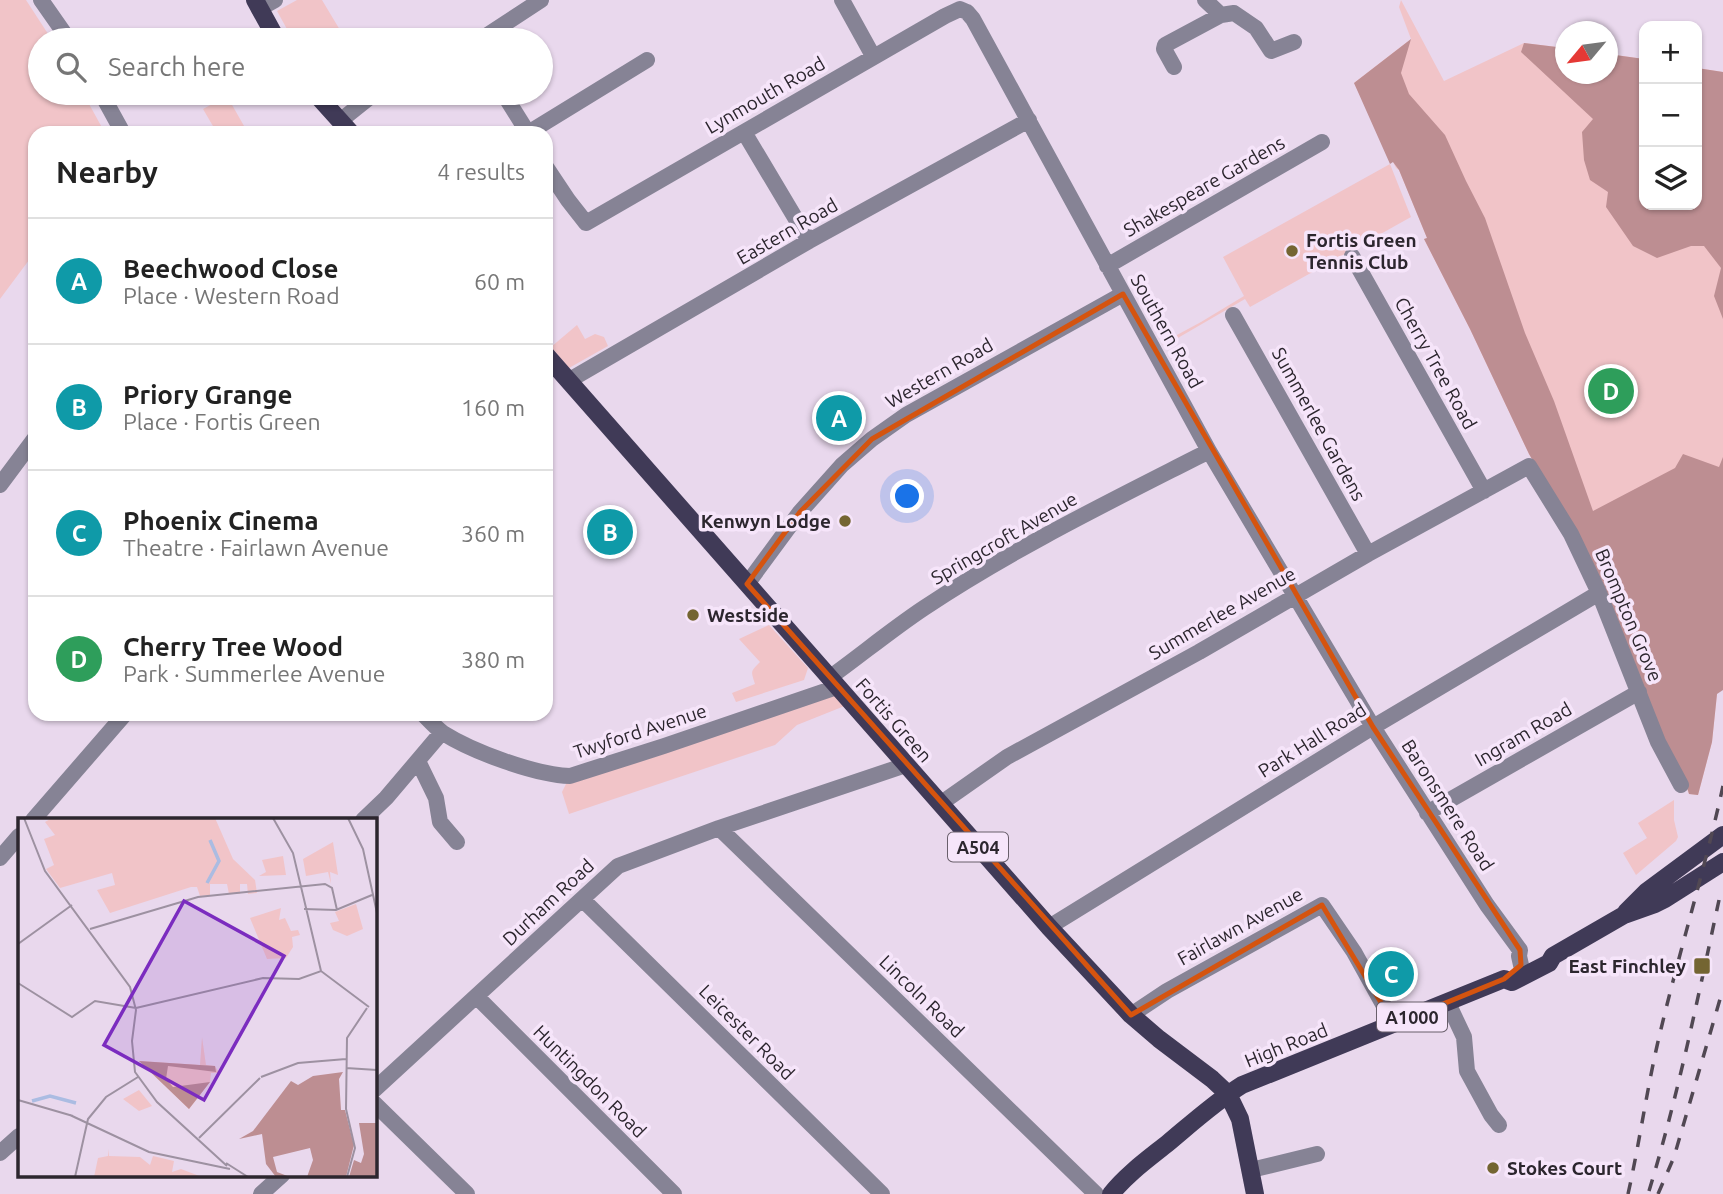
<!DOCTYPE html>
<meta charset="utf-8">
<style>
body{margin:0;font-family:Ubuntu,sans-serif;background:#f2f2f2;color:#222}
.controls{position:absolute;right:21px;top:21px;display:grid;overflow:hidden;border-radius:14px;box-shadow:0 2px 5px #0004}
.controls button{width:63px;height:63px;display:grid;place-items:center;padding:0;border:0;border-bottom:2px solid #e0e0e0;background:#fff;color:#222;font:35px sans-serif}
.compass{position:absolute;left:1555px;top:21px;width:63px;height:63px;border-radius:50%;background:#fff;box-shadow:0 2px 5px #0004;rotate:241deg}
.you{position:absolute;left:908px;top:497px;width:24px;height:24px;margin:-18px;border:5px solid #fff;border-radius:50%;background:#1a73e8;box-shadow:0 0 0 10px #1a73e833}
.badge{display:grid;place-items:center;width:46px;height:46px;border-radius:50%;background:#0f766e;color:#fff;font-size:23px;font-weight:700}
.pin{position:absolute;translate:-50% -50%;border:4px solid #fff;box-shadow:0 2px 7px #0006}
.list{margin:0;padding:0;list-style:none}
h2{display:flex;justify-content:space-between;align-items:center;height:91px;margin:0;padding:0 28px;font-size:30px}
h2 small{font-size:23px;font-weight:400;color:#767676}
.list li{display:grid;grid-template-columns:46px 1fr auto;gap:21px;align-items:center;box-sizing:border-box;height:126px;padding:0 28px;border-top:2px solid #e0e0e0}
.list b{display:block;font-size:26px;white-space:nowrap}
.list p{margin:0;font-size:23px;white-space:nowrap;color:#767676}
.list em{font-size:23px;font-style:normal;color:#767676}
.icon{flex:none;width:38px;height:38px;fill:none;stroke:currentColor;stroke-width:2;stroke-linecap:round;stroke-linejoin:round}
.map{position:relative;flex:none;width:1723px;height:1194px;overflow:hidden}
.search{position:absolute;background:#fff;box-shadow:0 2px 5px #0004;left:28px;top:28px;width:525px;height:77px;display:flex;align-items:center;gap:18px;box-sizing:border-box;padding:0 24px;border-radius:38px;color:#767676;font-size:26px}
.panel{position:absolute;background:#fff;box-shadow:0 2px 5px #0004;left:28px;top:126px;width:525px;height:595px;border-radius:21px}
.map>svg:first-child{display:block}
</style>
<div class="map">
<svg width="1723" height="1194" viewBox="0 0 1723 1194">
<rect width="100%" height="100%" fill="#e9d8ed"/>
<!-- green -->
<path fill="#f1c4c8" d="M0,0H26L52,40H40V93H83L105,133H35V252L0,299Z
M297,0H322L340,30L334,33L339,40H293L277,11Z
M1401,0L1444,81L1524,43L1565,48L1566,74H1608V54L1644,59V205H1697V68L1723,72V657L1717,694L1712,742L1698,795L1689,794L1596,571L1529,454L1470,329L1424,239L1427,238L1399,170L1396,168L1354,83L1411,39L1399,7Z
M227,96L248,133H217L203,109Z
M1390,164L1411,217L1250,307L1245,299L1164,346L1162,343L1201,322L1244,296L1223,257Z
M577,325L585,339L595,334L604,337L608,346L569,368L551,347Z
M769,625L808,668L804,680L736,702L732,693L755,684C751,671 750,672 760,662L739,639Z
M837,687L852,703L797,725L775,745L569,814L562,792L570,776Z
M1674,800V820L1678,837L1676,841L1636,875L1623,853L1647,838L1638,823Z"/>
<!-- forest -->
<path fill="#bd8e92" d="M1411,39L1401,73L1409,94L1445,135L1466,181L1485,218L1525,333L1554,401L1593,511L1675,468L1683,454L1719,467L1723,457V690L1717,694L1712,742L1698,795L1689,794L1687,787L1543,478L1529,454L1470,329L1424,239L1427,238L1399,170L1393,162L1390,164L1354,83Z
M1524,43L1565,48L1566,74H1608V54L1644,59V205H1697V68L1723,72V319L1714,296L1721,268L1704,246H1691L1657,258L1633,246L1606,207L1608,192L1590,180L1584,160L1582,132L1593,119L1521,52Z"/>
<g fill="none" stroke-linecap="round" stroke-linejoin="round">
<!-- minor -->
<path stroke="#868395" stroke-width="16" d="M41,0L69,40
M842,0L873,56
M1205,0L1221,15
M259,9L275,0
M967,12L973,19L1209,451L1373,727L1487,905L1520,950L1519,956L1521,965
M480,40L541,0
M1174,67L1164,49L1165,45L1221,15L1234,13L1256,28L1271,51L1294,42
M101,93L123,133
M503,93L528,133
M340,121L375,93
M744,132L809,241
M528,133L647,60
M546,167L568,200L586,223L945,16L960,9L967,12
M1352,256L1484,491
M1107,266L1322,142
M1233,315L1368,554
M568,381L809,241L1029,120
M0,485L35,438
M747,584L800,512L842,465L872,439L906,415L1123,294
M829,678C861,655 891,630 924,608C1014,548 1113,500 1209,451
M423,714C429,720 436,728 443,733C473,752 536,775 570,776L664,746L837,687
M418,761L436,798L440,822L457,842
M940,804L1007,757L1199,652L1368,554L1529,466L1571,534L1599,593L1658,742L1681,785
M1427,813L1639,692
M33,820L125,714
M363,820L386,798L442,732
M719,828L1096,1194
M0,858L19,836
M583,900L882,1194
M1049,927L1373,727L1599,593
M477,997L674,1194
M1448,1003L1464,1037L1467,1071L1491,1115L1499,1125
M1131,1015L1167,991L1322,905L1354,952L1394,1024
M374,1090L618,866L719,828L906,765
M374,1103L467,1194
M0,1153L19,1136
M1251,1170L1317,1154
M261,1194L282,1175"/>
<!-- major -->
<path stroke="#403a57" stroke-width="18" d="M255,0L277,40
M315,93L351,133
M546,355L1049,927L1131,1015L1159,1039L1212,1079L1228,1094L1240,1119L1255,1194
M1626,912L1646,892L1723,835
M1111,1194C1127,1174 1148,1159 1168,1143C1192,1123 1215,1102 1242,1085L1504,979L1512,982L1549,963L1553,956L1624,915L1655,904L1665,899L1723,862"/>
<!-- rail -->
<path stroke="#514853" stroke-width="3.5" stroke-dasharray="12 12" stroke-linecap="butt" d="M1649,1191C1678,1096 1698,997 1719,900
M1628,1194C1639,1145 1646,1095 1657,1046C1677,959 1704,873 1723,786
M1658,1194L1674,1157L1723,989"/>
</g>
<!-- marked area -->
<path fill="none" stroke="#d5540f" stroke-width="5" stroke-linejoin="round" d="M1123,294L1373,727L1520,950L1521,965L1504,979L1394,1024L1322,905L1131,1015L747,584L800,512L872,439Z"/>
<!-- markers -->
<g fill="#746532" stroke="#f6e5fa" stroke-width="2.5">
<circle cx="1292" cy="251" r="7"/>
<circle cx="845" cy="521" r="7"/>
<circle cx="693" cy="615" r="7"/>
<rect x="1693" y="957" width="18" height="18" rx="3.5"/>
<circle cx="1493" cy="1168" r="7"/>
</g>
<g text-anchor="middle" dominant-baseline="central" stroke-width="7" stroke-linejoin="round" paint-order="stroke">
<!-- shield labels -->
<g fill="#f6e5fa" stroke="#695f6b" stroke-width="2">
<rect x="948" y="832.5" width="60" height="29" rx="5"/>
<rect x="1377" y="1002.5" width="70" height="29" rx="5"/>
</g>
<g font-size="18" font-weight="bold" fill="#2c262e">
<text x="978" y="847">A504</text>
<text x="1412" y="1017">A1000</text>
</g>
<!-- street labels -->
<g font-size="19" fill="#2c262e" stroke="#f6e5fa">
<text transform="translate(765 95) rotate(-30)">Lynmouth Road</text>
<text transform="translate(1204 186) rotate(-30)">Shakespeare Gardens</text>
<text transform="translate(787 231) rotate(-30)">Eastern Road</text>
<text transform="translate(1167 331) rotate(61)">Southern Road</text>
<text transform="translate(1436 363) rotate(61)">Cherry Tree Road</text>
<text transform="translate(939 373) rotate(-30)">Western Road</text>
<text transform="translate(1319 424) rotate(61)">Summerlee Gardens</text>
<text transform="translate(1004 538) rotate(-30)">Springcroft Avenue</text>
<text transform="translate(1222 613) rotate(-30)">Summerlee Avenue</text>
<text transform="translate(1629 615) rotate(67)">Brompton Grove</text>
<text transform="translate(894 720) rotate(49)">Fortis Green</text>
<text transform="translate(640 731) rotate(-18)">Twyford Avenue</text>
<text transform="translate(1523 734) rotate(-30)">Ingram Road</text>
<text transform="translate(1312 740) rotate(-32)">Park Hall Road</text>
<text transform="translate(1448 805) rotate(57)">Baronsmere Road</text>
<text transform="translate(548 902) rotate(-43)">Durham Road</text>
<text transform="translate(1240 926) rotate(-29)">Fairlawn Avenue</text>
<text transform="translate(922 996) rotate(44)">Lincoln Road</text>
<text transform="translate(747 1032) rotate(45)">Leicester Road</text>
<text transform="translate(1286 1045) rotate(-22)">High Road</text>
<text transform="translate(590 1081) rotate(45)">Huntingdon Road</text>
</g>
<!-- poi labels -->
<g font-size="19" font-weight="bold" fill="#2c262e" stroke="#f6e5fa" text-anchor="start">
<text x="1306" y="240">Fortis Green<tspan x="1306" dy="22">Tennis Club</tspan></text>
<text x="831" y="521" text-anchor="end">Kenwyn Lodge</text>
<text x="707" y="615">Westside</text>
<text x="1686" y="966" text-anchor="end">East Finchley</text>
<text x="1507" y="1168">Stokes Court</text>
</g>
</g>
<!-- overview -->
<g transform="translate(18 818)">
<rect width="359" height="359" fill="#e9d8ed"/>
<path d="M34,0H197L215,41L237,62L239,75L230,76L229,66H222V76H211L209,66H192V77L182,78L179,69H173L92,95L79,72L97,67L94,55L42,70L28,51L36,47L26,21L37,17L27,4ZM315,24L320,57L312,54L313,66L310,54L288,58L285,41ZM265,38L268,57L241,58L248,54L244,42ZM338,86L345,111L329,118L315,112L312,105L321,103L317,94ZM263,90L261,102L267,100L273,113L280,112L282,117L274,119L275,129L268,140L249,141L232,100ZM184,219L188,247L197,248L201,255H193L192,264L171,291L121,243L182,247ZM121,272L134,288L121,293L105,281ZM90,331L91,338L122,339L132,347L135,338L156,343L154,354L163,351L184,359H76L80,340L90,338Z" fill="#f1c4c8"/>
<path d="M121,243L197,248L198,254L150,248L148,261L155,269L192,264L171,291ZM325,254L321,261L323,292H327L336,327L328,359H289L295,342L292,330L255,339L259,354L272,359H258L248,346L244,316L221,321L235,313L273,263L280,267L295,258ZM341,305H359V357L355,359H331L336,342L343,345L346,336Z" fill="#bd8e92"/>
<path fill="none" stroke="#abbce2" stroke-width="3.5" d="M189,65L201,43L192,22M14,283L32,278L58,285"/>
<path fill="none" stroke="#9d91a1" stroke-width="2" d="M6,0L27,53L112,169L118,192L114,223L117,254L139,284L209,348M255,0L275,35L303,153M330,0L345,31L359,95M286,91L318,92L354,77M72,111L180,79L307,66L314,70L319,92M0,126L54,87M0,165L54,199L77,183L118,190M118,190L245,160L281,161L303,153L351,189M328,250L359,252M243,259L280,245L328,241M0,282L55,298M52,297L131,334L212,351M181,320L242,260M208,345L230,359M57,359L70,301L88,279L120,259M329,359L337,330L328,291L329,220L349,190"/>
<path fill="#7b2cbf" fill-opacity="0.15" stroke="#7b2cbf" stroke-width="3.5" d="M166,83L266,138L186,282L86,227Z"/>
<rect width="359" height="359" fill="none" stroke="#2c262e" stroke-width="3.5"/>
</g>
</svg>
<div class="controls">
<button>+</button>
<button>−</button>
<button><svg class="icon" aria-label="layers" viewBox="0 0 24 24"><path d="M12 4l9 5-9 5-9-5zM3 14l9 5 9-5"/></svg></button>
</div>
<svg class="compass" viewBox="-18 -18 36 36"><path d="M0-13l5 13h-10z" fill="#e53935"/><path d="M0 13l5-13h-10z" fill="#767676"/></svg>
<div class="you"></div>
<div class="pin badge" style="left:839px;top:418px;background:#0f9aa8">A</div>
<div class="pin badge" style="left:610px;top:532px;background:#0f9aa8">B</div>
<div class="pin badge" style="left:1391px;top:974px;background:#0f9aa8">C</div>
<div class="pin badge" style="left:1611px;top:391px;background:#2e9e5b">D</div>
<div class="search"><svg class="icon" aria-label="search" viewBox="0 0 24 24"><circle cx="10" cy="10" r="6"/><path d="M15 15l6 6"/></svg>Search here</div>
<section class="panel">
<h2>Nearby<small>4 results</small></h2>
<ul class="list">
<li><span class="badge" style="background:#0f9aa8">A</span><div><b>Beechwood Close</b><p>Place · Western Road</p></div><em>60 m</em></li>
<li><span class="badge" style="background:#0f9aa8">B</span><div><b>Priory Grange</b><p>Place · Fortis Green</p></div><em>160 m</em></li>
<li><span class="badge" style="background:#0f9aa8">C</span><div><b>Phoenix Cinema</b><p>Theatre · Fairlawn Avenue</p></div><em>360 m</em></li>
<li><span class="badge" style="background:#2e9e5b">D</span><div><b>Cherry Tree Wood</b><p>Park · Summerlee Avenue</p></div><em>380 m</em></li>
</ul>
</section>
</div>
